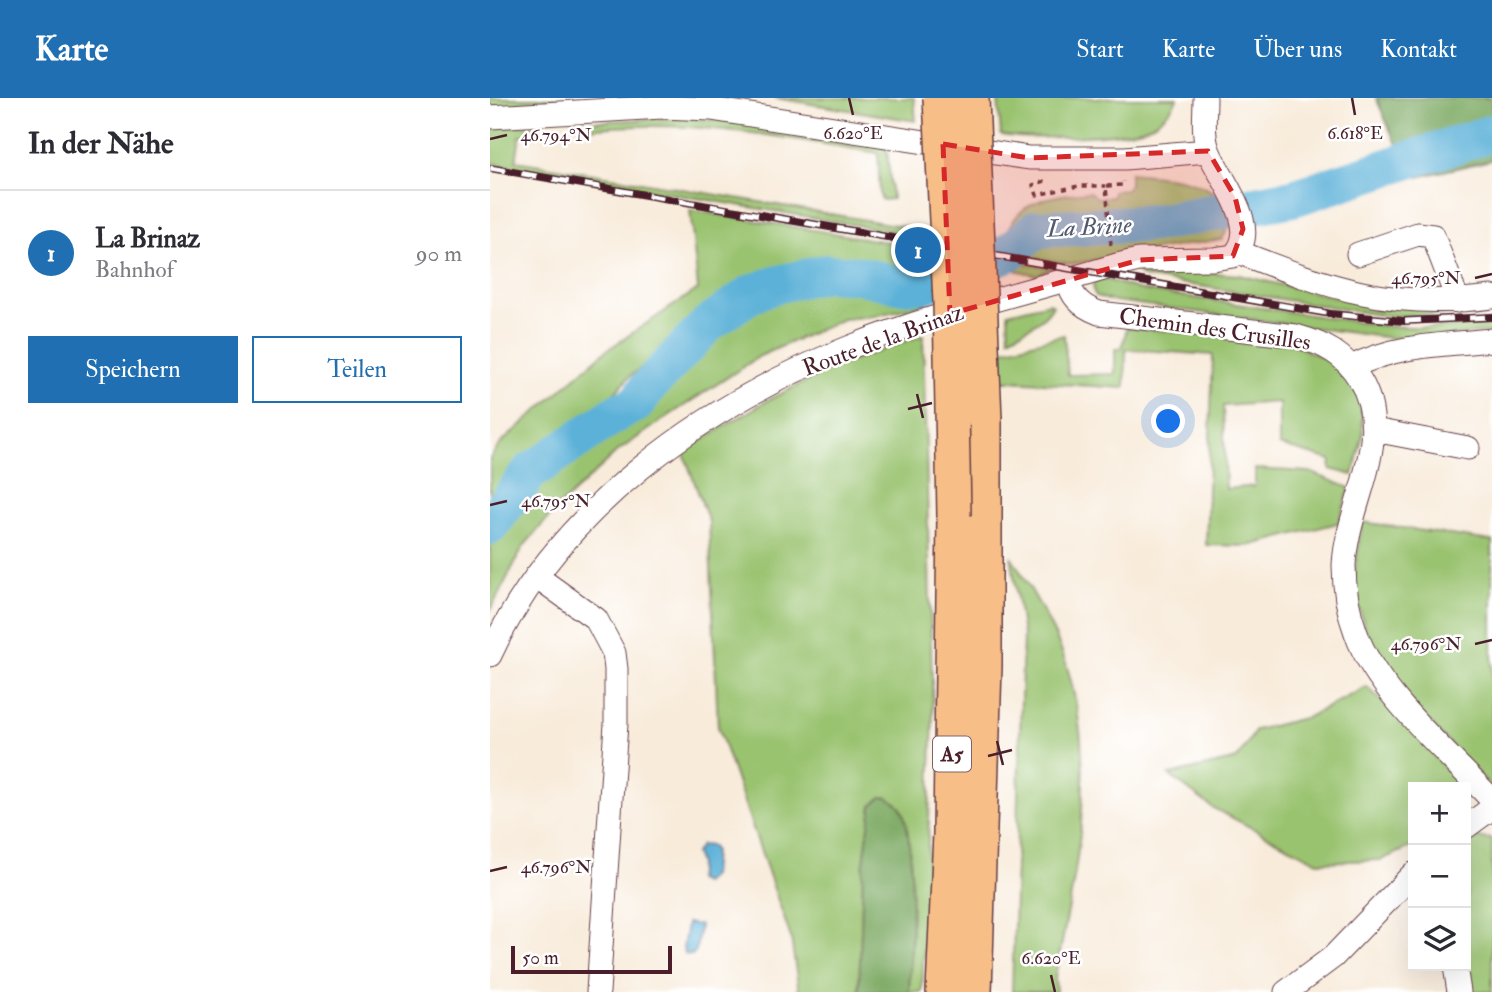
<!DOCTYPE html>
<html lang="de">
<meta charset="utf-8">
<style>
body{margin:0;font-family:"IM FELL Double Pica",serif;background:#f7f7f7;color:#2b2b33}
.controls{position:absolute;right:21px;bottom:21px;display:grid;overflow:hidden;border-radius:0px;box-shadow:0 7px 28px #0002}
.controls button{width:63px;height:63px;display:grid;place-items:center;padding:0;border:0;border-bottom:2px solid #e1e1e2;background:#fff;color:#2b2b33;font:35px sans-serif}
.scale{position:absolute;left:21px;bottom:18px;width:161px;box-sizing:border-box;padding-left:7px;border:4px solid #4a1f2b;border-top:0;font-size:19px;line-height:24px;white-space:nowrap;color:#4a1f2b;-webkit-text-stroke:5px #fff;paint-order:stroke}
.you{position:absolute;left:679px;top:324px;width:24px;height:24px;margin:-18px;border:5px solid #fff;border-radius:50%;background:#1a73e8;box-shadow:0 0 0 10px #1a73e833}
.badge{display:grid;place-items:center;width:46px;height:46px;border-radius:50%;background:#1f6fb2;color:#fff;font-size:23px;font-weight:700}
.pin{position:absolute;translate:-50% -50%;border:4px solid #fff;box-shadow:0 2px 7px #0006}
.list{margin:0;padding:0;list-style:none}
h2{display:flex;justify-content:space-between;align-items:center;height:91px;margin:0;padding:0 28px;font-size:30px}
h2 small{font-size:23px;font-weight:400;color:#7c7c81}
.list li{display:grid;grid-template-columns:46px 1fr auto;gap:21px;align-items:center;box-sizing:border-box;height:126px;padding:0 28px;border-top:2px solid #e1e1e2}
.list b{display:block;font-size:26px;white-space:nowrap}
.list p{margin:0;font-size:23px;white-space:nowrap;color:#7c7c81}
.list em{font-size:23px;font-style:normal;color:#7c7c81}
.actions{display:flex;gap:14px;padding:21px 28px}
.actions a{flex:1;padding:16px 0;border:2px solid #1f6fb2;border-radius:0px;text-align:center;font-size:24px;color:#1f6fb2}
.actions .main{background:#1f6fb2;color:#fff}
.icon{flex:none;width:38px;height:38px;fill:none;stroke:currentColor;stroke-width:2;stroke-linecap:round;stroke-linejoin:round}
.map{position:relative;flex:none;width:1002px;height:894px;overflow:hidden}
header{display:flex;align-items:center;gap:42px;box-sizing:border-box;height:98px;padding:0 35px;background:#1f6fb2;color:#fff}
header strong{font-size:33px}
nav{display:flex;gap:38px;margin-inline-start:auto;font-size:24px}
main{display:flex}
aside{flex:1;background:#fff}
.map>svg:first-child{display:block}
</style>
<header>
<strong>Karte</strong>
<nav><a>Start</a><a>Karte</a><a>Über uns</a><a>Kontakt</a></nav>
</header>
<main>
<aside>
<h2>In der Nähe<small></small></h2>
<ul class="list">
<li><span class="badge">1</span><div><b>La Brinaz</b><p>Bahnhof</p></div><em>90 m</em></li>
</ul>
<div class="actions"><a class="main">Speichern</a><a>Teilen</a></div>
</aside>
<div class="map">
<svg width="1002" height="894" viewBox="0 0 1002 894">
<rect width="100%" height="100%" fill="#fff"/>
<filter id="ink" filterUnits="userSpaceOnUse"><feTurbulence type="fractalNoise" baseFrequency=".0143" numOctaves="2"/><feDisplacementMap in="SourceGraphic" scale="14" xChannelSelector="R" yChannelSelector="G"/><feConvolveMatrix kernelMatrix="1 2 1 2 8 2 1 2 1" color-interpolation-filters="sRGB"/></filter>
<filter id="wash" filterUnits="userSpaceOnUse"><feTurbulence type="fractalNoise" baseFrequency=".00686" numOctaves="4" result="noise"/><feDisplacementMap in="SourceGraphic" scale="28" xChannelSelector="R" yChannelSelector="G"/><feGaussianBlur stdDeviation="1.57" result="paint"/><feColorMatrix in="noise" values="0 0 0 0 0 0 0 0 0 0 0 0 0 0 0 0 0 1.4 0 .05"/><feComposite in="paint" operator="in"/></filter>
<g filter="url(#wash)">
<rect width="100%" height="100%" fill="#f8ebda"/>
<!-- green -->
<path fill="#9ac36f" stroke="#72714d" stroke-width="2" d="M0,0H91L0,10Z
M285,0H424L426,23Z
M508,0H687C683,12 669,24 657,29C634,39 536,42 511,37Z
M191,20L263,25L390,48L397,51L402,101L392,102L390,97L388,55C290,38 196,21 97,31L94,24Z
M42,27L45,29L43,36L30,38L26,63L423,130L431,132V138L0,65V29Z
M640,75C672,79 702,78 729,98L736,134L732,141L581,166L523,156L549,135L649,126L556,128L546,129L515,153C516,103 559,97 600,94L607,100L623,99V93L636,92L640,86Z
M200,112L459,154L460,176L430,181L345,166L297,176L247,197L139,279L106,316L43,360L0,412V360L12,344L114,254L208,191Z
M516,162L563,170L546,177L516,170Z
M660,171L749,177L869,205L1002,207V215L896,218L653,179L647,174Z
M614,181L651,192L895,228L945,230L1002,226V234L936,240H901L618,202L606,198L603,192L604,183Z
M324,190L433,193L436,206L384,218L353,221L270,258L177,319L128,353L65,412L33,449L0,513V443L9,426L51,373L157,302L191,267L262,214Z
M559,205L563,207C554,224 535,231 519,240L518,215Z
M637,229L801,245L842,264L867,294L872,317L873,337L863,377L840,371L841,362L789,347V304L733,308L736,391L765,388V371L820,374L860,390L848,425L758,448L716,447L723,257L636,251L635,290L504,282L505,260L514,252L574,237L578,277L625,276V251L632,250Z
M433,237L443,620L432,894H419L422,830L382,707L373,771L369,894H309L301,840L228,629L219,424L193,353L280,301L345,269Z
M872,424L1002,443V690L919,603L893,570L877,540L863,484Z
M521,458C539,488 564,529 575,562C610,673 587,769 565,879L566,894H522L533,537Z
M877,589L913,623L972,689H923V748L891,762L828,764L723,710L679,677L747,661L766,632L818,619Z
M978,739L1002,741V894H972L976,868Z"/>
<!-- forest -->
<path fill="#7ba962" stroke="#626446" stroke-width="2" d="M886,0H1002V62L928,79L904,41Z
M391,699H398C401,702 408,705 410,709C427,732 421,861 419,894H369L373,771L382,707Z"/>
<!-- water -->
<path fill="#5bb1d8" stroke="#526882" stroke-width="2" d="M211,747L221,748L224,752L222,778L214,785L207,782L209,766L205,755Z
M197,825L210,827L206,853L202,857L195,856L193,851Z"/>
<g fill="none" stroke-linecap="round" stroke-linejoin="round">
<!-- river -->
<path stroke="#5bb1d8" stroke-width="38" d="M0,428L40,374L130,313L146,306L158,289L218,226L262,195L285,187L335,175L368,177L409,187L436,186L518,155L546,131L666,125L803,100L1002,35"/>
</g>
</g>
<g filter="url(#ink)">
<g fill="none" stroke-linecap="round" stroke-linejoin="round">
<!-- minor casing -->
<g stroke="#643e45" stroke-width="25">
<path id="minor" d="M0,19L172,9L221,11L539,60H635L718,53
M748,154C840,190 901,212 1002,199
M868,156L928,136L943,138L968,203
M579,183C581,200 593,209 609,215L806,238C834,246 855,256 870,282C905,340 857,406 854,467C854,489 858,514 866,535C886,594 958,655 1002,702
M862,269C907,246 953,247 1002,242
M884,332L978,350
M46,478L106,521L124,555L126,571V626L108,894
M0,557C66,413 214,307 358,250C445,215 538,194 627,167L649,162L723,161L743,158C774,131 729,80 719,54C712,38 715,17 715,0
M976,729L1002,710
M965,868L969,894
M796,894L843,859L923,776"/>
</g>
<!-- highway casing -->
<g stroke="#643e45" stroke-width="36">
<path id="highway" d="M453,894L460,735L464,418
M485,894L495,568V322"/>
</g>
<!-- path -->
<path stroke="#643e45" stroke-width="3.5" stroke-dasharray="5 5" stroke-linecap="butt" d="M555,83L543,87L547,97L588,88H616
M621,147L616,88L633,87V83"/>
<!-- minor -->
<use href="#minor" stroke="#fff" stroke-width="23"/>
<!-- highway -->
<use href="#highway" stroke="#f7be88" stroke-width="33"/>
<!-- rail casing -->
<g stroke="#4a1f2b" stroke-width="8">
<path id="rail" d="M0,70L841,216L914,223L1002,219"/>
</g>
<!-- rail -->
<use href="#rail" stroke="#fff" stroke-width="5" stroke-dasharray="16" stroke-linecap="butt"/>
<!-- highway-bridge casing -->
<g stroke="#643e45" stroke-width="36" stroke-linecap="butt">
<path id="highway-bridge" d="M450,0L460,204L464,418
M482,0L495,322"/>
</g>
<!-- highway-bridge -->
<use href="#highway-bridge" stroke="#f7be88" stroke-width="33"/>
</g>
</g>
<!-- marked area -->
<path fill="#d62828" fill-opacity="0.2" stroke="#d62828" stroke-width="5" stroke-dasharray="14 9" stroke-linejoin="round" d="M453,46L539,60L718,53L745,99L753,131L743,158L649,162L460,216Z"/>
<!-- ticks -->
<path fill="none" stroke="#4a1f2b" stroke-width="2.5" d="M359,0L363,17M862,0L865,17M0,41L17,37M985,180L1002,176M427,296L433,320M418,311L442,305M0,407L17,403M985,546L1002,542M507,643L513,667M498,658L522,652M0,773L17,769M561,877L565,894"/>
<g text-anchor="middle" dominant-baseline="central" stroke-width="5" stroke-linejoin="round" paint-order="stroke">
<!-- shield labels -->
<rect fill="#fff" stroke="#80626b" stroke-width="2" x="443" y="638.5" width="38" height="35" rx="5"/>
<g font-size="21" font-weight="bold" fill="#4a1f2b">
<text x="462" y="656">A5</text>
</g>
<!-- street labels -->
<g font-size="23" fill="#4a1f2b" stroke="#fff">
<text transform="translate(725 231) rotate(8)">Chemin des Crusilles</text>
<text transform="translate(393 242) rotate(-20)">Route de la Brinaz</text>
</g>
<!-- water labels -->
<g font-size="24" font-style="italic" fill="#515970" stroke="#fff">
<text transform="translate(599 129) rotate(-3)">La Brine</text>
</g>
</g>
<g font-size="18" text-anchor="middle" fill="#4a1f2b" stroke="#fff" stroke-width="5" stroke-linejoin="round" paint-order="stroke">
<text x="363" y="41">6.620°E</text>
<text x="865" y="41">6.618°E</text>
<text x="66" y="43">46.794°N</text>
<text x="936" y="186">46.795°N</text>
<text x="66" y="409">46.795°N</text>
<text x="936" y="552">46.796°N</text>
<text x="66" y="775">46.796°N</text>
<text x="561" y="866">6.620°E</text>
</g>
</svg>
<div class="controls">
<button>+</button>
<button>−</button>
<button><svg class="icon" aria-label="layers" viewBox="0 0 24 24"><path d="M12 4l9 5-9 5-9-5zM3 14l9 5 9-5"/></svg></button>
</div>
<div class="scale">50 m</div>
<div class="you"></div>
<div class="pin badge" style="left:428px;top:152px">1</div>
</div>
</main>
